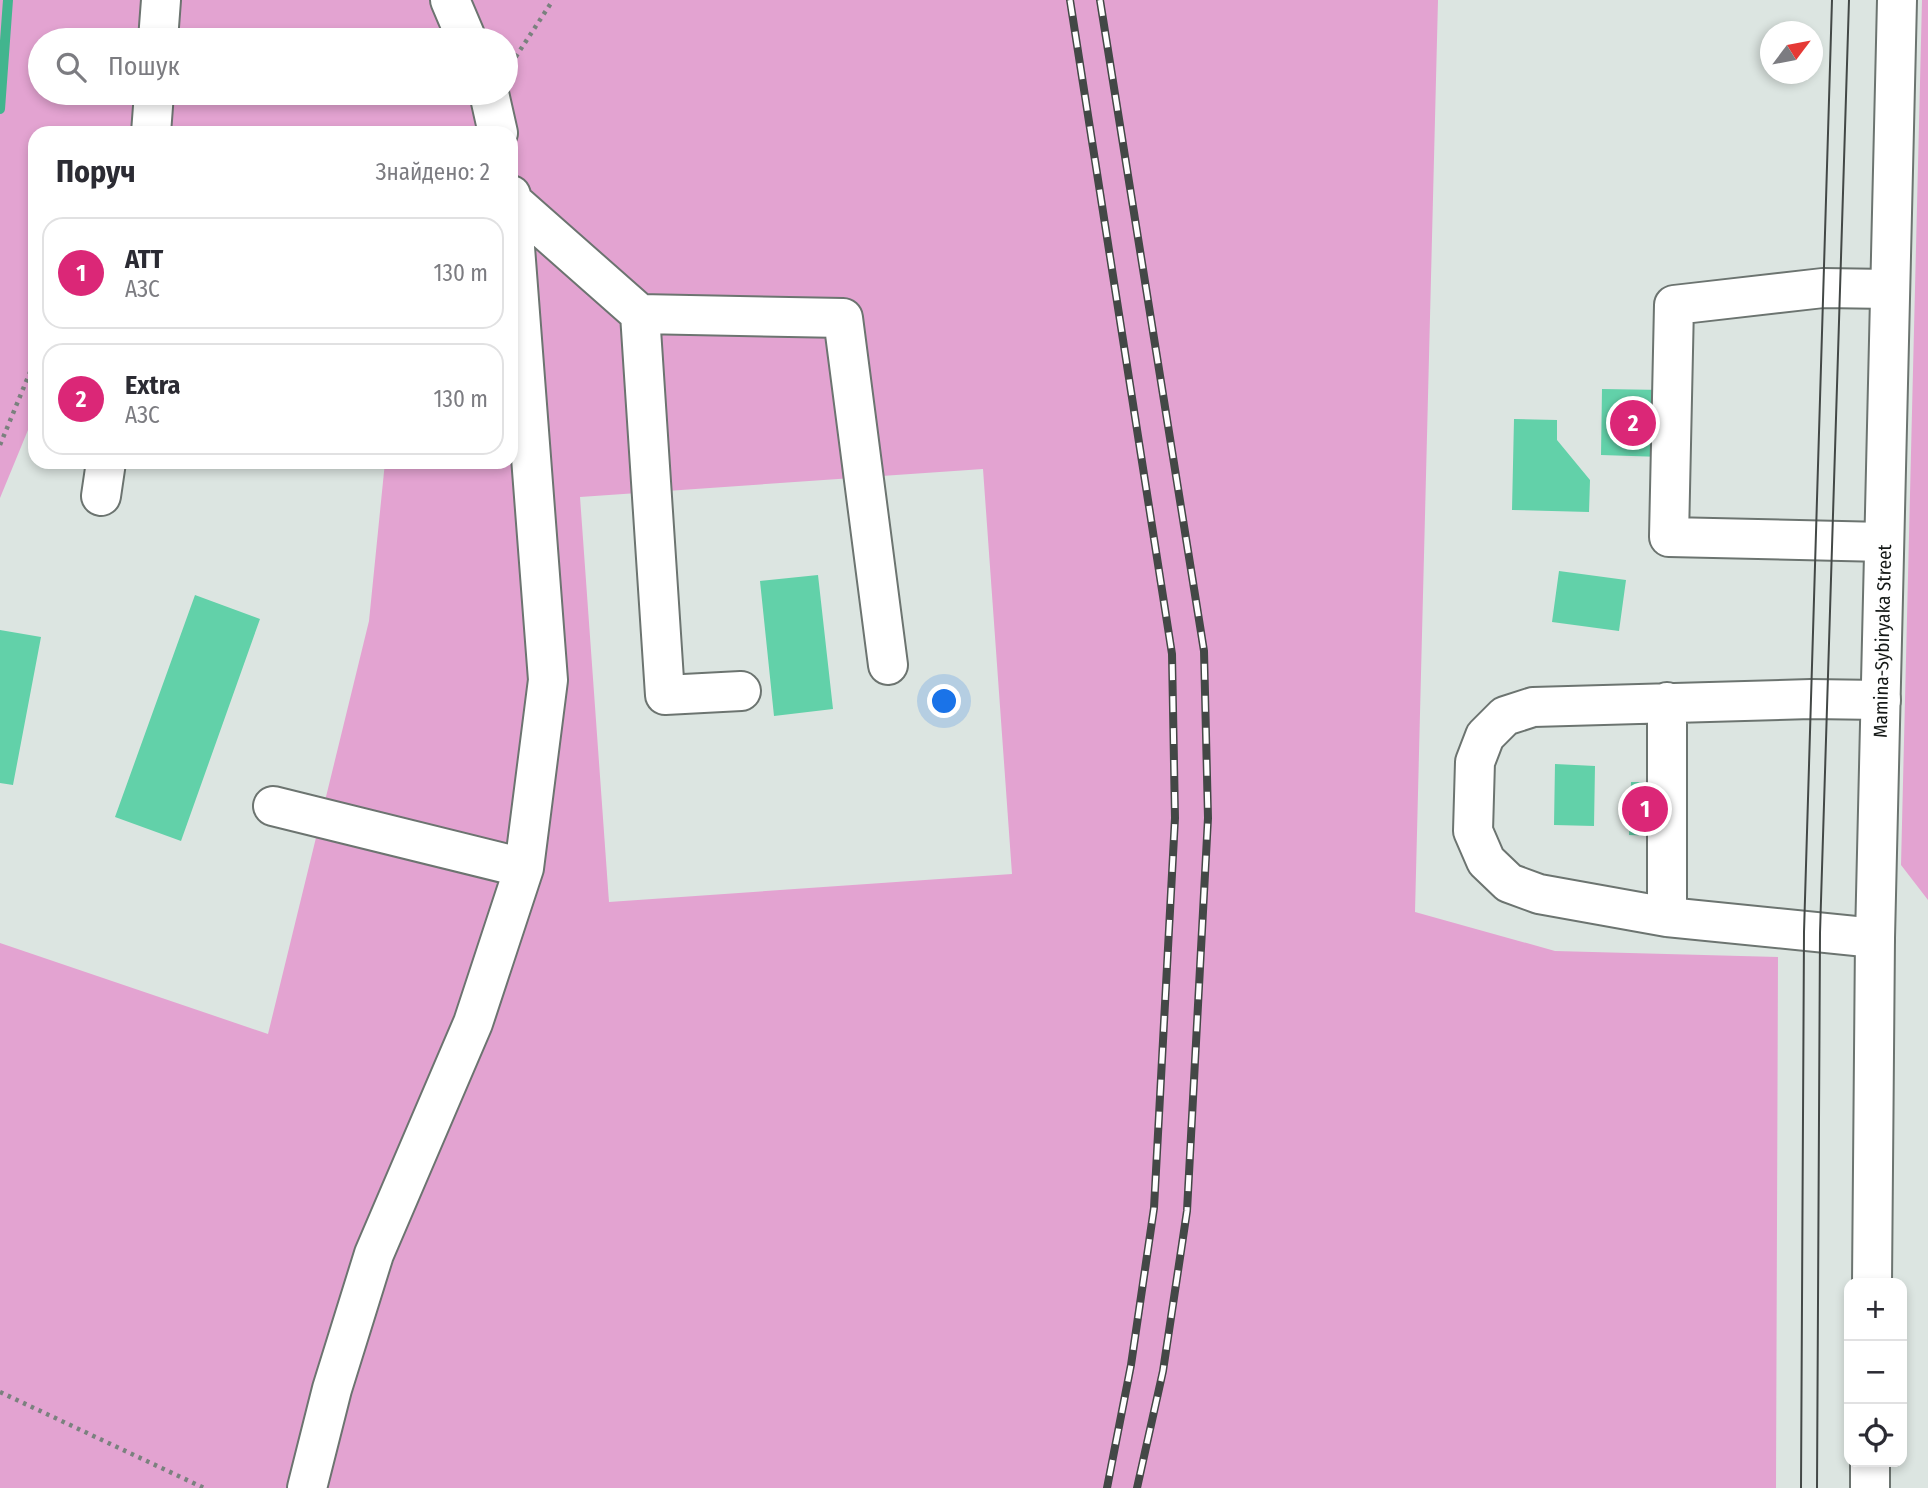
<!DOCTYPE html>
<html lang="uk">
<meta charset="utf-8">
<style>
body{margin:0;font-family:"Fira Sans Condensed",sans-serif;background:#f2f2f3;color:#2b2b33}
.controls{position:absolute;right:21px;bottom:21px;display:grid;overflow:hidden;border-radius:14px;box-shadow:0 4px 10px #0003}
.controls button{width:63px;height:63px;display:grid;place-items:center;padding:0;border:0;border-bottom:2px solid #e1e1e2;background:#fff;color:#2b2b33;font:35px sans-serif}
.compass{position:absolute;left:1760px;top:21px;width:63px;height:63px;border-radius:50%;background:#fff;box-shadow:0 4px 10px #0003;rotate:58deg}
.you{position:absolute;left:945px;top:702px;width:24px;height:24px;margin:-18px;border:5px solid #fff;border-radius:50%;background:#1a73e8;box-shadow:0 0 0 10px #1a73e833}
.badge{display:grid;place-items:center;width:46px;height:46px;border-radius:50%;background:#db2777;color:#fff;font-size:23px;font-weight:700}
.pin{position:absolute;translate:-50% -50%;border:4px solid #fff;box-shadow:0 2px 7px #0006}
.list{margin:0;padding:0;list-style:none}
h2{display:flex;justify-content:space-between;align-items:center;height:91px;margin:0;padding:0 28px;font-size:30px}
h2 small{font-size:23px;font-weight:400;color:#7c7c81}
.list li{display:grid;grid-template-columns:46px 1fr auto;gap:21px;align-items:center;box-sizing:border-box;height:112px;margin:0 14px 14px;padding:0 14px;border:2px solid #e1e1e2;border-radius:21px}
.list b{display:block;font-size:26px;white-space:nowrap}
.list p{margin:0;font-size:23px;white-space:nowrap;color:#7c7c81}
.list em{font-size:23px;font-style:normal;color:#7c7c81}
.icon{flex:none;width:38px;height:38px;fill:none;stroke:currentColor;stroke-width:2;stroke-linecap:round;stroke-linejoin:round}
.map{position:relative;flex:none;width:1928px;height:1488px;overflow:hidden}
.search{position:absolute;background:#fff;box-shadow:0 4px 10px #0003;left:28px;top:28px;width:490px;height:77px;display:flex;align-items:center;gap:18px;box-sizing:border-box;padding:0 24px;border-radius:38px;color:#7c7c81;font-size:26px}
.panel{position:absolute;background:#fff;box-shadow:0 4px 10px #0003;left:28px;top:126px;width:490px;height:343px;border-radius:21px}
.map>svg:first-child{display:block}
</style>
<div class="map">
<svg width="1928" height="1488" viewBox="0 0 1928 1488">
<rect width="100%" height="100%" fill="#dce5e1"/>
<!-- green -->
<path fill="#e3a3d1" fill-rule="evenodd" d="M0,0H1438L1415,912L1555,951L1778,957L1776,1488H0V943L268,1034L369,621L385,462H511V133H35V413L0,498ZM40,40H506V93H40ZM983,469L1012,874L609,902L580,497Z
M1922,0H1928V900L1901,865Z"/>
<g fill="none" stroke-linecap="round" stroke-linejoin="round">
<!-- stream -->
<path stroke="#42b58e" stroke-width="10" d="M0,109L8,0"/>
</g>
<!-- building -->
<path fill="#62d1a9" d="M1602,389L1664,390L1662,457L1601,455Z
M1514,419L1557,420V440L1590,480L1589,512L1512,510Z
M1559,571L1626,580L1619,631L1552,622Z
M818,575L833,709L774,716L760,581Z
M195,595L260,619L181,841L115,817Z
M0,630L41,637L13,785L0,783Z
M1555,764L1595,766L1594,826L1554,825Z
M1631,782H1659L1658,836L1629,835Z"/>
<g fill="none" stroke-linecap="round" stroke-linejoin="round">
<!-- minor casing -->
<g stroke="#6c7470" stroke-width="42">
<path id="minor" d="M450,0L467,40
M158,40L161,0
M489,93L498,133
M151,133L154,93
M512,201L640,314L843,318L888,665
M640,314L665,695L741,691
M101,496L106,462
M1884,542L1669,537L1674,305L1823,288L1890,289
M273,806L524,868
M1667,917V702
M1875,938L1667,917L1539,894L1509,883L1486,861L1473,831L1475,762L1485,736L1505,716L1533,707L1811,699L1881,700
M307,1488L332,1389L374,1254L473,1023L524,868L548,680L511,195"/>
</g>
<!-- major casing -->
<g stroke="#6c7470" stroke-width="42">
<g id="major">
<path id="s1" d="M1872,1283L1875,938L1897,0"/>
<path d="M1870,1488V1462"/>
</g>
</g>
<!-- path -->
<path stroke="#7a817e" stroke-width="4.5" stroke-dasharray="3.5 5" stroke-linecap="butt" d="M511,64L553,0
M0,445L35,360
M0,1392L204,1488"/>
<!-- minor -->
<use href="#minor" stroke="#fff" stroke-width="38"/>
<!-- major -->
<use href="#major" stroke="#fff" stroke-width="38"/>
<!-- tram -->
<path stroke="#434846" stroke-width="2" d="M1801,1488L1804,932L1832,0
M1817,1488L1820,933L1849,0"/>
<!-- rail casing -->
<g stroke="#434846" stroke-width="8">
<path id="rail" d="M1070,0L1172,654L1175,818L1154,1208L1131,1365L1107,1488
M1100,0L1204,651L1208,818L1187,1211L1163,1371L1137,1488"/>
</g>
<!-- rail -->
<use href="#rail" stroke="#fff" stroke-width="5" stroke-dasharray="16" stroke-linecap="butt"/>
</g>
<g text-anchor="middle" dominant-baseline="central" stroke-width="5" stroke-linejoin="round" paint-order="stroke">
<!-- street labels -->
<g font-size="19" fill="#141816" stroke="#fff">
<text stroke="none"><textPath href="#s1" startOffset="642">Mamina-Sybiryaka Street</textPath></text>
</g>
</g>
</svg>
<div class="controls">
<button>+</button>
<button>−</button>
<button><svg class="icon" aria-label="locate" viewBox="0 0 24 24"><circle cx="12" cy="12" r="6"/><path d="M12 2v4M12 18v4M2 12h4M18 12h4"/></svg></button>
</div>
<svg class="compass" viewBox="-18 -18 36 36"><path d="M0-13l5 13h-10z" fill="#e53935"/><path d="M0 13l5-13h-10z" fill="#7c7c81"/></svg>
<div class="you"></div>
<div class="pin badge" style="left:1645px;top:809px">1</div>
<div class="pin badge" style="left:1633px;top:423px">2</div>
<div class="search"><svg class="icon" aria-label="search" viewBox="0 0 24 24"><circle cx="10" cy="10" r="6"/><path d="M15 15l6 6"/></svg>Пошук</div>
<section class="panel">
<h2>Поруч<small>Знайдено: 2</small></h2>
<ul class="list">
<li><span class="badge">1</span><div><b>ATT</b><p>АЗС</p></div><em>130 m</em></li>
<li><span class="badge">2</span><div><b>Extra</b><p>АЗС</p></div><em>130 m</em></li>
</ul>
</section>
</div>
